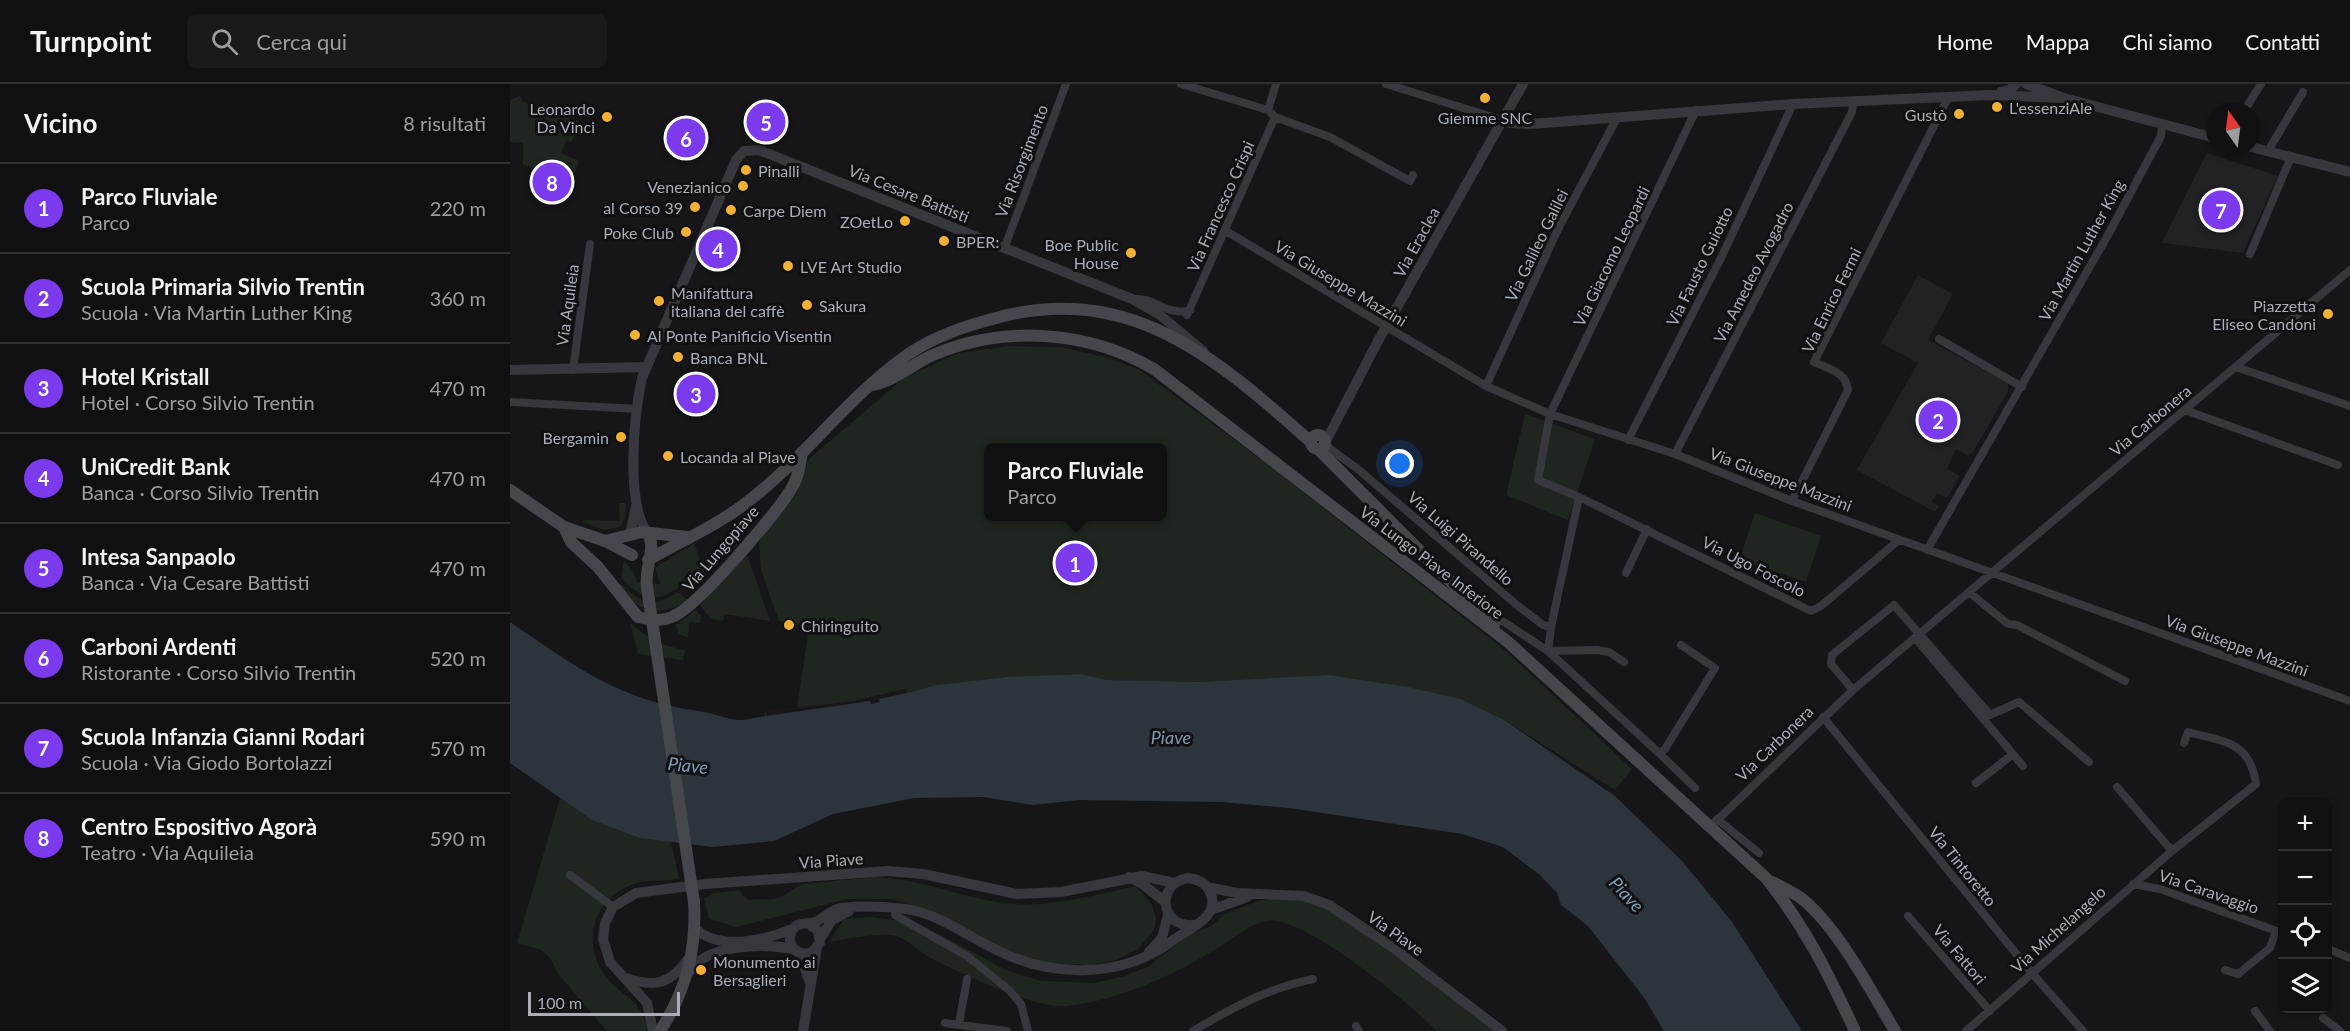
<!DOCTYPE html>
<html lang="it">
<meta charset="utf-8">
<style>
body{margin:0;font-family:Lato,sans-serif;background:#19191b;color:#f1f3f6}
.controls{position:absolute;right:18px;bottom:18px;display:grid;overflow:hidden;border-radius:9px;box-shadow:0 3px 9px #0003}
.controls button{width:54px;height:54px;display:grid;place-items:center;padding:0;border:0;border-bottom:2px solid #303032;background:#101012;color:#f1f3f6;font:30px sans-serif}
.compass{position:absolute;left:1696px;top:18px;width:54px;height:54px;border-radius:50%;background:#101012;box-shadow:0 3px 9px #0003;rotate:346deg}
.scale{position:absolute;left:18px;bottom:15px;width:152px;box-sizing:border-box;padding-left:6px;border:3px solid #a8adb8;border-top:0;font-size:16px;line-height:21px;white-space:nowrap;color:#a8adb8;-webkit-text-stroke:4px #111113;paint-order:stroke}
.you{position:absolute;left:890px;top:380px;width:21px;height:21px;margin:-15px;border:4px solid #fff;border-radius:50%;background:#1a73e8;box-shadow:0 0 0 9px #1a73e833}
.badge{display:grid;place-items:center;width:39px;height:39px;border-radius:50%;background:#7c3aed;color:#fff;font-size:20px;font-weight:700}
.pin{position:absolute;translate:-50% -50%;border:3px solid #fff;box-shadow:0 2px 6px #0006}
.popup{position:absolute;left:474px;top:359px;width:183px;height:78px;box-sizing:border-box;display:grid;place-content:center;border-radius:9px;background:#101012;filter:drop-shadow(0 2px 4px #0005);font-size:20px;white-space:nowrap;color:#9c9d9f}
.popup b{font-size:22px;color:#f1f3f6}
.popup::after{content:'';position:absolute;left:50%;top:100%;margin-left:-12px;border:12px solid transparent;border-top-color:#101012}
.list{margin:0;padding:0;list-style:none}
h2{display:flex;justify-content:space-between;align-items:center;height:78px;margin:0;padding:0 24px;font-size:26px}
h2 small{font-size:20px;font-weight:400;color:#9c9d9f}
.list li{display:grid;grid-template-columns:39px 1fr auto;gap:18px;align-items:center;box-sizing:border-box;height:90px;padding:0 24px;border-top:2px solid #303032}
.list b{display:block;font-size:22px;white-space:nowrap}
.list p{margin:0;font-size:20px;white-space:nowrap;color:#9c9d9f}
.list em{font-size:20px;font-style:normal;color:#9c9d9f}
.icon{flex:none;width:33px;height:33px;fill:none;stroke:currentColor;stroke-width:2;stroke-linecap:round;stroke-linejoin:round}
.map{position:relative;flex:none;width:1840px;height:947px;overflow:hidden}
header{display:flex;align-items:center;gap:36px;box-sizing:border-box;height:84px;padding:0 30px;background:#101012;border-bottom:2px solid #303032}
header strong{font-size:28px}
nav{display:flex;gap:33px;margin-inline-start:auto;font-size:21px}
.search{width:420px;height:54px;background:#19191b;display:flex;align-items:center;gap:15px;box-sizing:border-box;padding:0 21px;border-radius:9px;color:#9c9d9f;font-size:22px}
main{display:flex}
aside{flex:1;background:#101012}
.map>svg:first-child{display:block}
</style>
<header>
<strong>Turnpoint</strong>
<div class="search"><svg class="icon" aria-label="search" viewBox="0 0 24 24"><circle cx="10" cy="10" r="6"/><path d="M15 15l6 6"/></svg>Cerca qui</div>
<nav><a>Home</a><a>Mappa</a><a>Chi siamo</a><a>Contatti</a></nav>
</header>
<main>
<aside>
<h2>Vicino<small>8 risultati</small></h2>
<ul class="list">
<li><span class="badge">1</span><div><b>Parco Fluviale</b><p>Parco</p></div><em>220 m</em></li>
<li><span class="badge">2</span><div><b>Scuola Primaria Silvio Trentin</b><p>Scuola · Via Martin Luther King</p></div><em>360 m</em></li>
<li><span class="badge">3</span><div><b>Hotel Kristall</b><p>Hotel · Corso Silvio Trentin</p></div><em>470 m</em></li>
<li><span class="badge">4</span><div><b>UniCredit Bank</b><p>Banca · Corso Silvio Trentin</p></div><em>470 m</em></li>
<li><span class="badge">5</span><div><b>Intesa Sanpaolo</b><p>Banca · Via Cesare Battisti</p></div><em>470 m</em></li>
<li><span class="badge">6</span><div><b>Carboni Ardenti</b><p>Ristorante · Corso Silvio Trentin</p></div><em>520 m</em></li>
<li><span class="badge">7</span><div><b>Scuola Infanzia Gianni Rodari</b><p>Scuola · Via Giodo Bortolazzi</p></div><em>570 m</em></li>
<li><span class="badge">8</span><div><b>Centro Espositivo Agorà</b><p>Teatro · Via Aquileia</p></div><em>590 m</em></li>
</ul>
</aside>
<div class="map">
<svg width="1840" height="947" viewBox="0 0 1840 947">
<rect width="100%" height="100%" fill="#161618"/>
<!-- built -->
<path fill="#222225" d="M1697,69L1768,92L1733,169L1652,159Z
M1408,191L1443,210L1418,256L1498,299V308L1463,368L1458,372L1446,365L1437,385L1450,392L1437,414L1427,409L1422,418L1429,422L1425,428L1347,386L1408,279L1371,259Z"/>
<!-- green -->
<path fill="#1e261f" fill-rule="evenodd" d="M10,12L13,18L69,37L62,58L56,56L51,69L69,77L61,100L13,80V59L0,58V16Z
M498,262L551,263L595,273L628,285L757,380L997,568L1122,685L1105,706L994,636L818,591L688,598L597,596L572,590L496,593L426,601L397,609L395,605L342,617L287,624L299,543L269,537L251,486L249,459L256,444L287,409L299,375L394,294L448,269ZM478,364H652V432H478Z
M1015,330L1085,355L1058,436L996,411Z
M109,419H116L115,435L110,443L94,446L73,438V436L110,437Z
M1245,429L1311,452L1296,498L1229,476Z
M184,459L194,487C158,509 146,530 111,494L114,476L123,487L127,498L150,500L145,484Z
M233,471L238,473L260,537L215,530L213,537L202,535L190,522Z
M110,499C134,521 140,525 168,508L178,516C153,534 122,529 110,499Z
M186,526L191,532L190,539L179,538L178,554L169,550L166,541Z
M120,538C136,554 153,562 175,566L173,576L128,570Z
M51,711L159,753L160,762H162L169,795C155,798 141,795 127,799C84,811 69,860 97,894C115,915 127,911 137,943L135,947H97L49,891L40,874L31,866L7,859Z
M364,793C413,795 449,813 494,819C538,825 584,811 626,802L642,821L646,835L644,846L628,865L606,876L582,881L535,879L502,869L439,835L383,815H338L226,843L199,835L194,814L204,809L229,806L238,816C248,815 264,817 272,812C281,808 284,803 294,800Z
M766,814L797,817L826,830L912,891L984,947H927C893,914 813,848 768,837C750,832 729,850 715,859C672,888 609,917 556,922C528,926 448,888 421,874C409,868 399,856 386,852C375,848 332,855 319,858L334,835L361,833L398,838L431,851L496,886L531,897L583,899L612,893L639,882L679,851L701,842L715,830L748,817Z"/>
<!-- water -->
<path fill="#2c353c" d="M0,538C65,582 108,616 188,627C201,628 215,635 228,636C237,636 247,633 255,632V628L342,617L396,605L397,609L426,601L496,593L572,590L597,596L688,598L818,591L898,603L950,615L994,636L1105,712L1173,778L1222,838L1292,947H1154L1135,915L1078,842L1051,821L1047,809L1030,791L993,763L952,750L779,724L711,718L569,716L523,721L473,713L404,714L323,730L264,757L203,763L130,754L82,736L0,679Z"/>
<!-- pier -->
<path fill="#161618" d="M396,605L397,609L369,615L370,618L361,620L360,617L256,632L255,628L342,617Z"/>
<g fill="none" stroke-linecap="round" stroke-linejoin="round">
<!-- minor -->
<path stroke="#37383d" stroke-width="8" d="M671,0L758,26L765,33L677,231
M876,0L992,36
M758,26L766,0
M1734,27L1751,0
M765,33L820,53L900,97L903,91
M1758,67L1793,8
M716,147L976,302L1040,330L1165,370L1282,417L1840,617
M494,165L556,0
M1740,170L1781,73
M622,215C643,212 658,233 680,226
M1429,255L1512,303
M1726,283L1840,322
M63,286L80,160
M976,302L1049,143L1107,34
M0,318L127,325
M1675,326L1828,381
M1118,356L1212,172L1283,20
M815,361L849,386L1008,522L1033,541L1041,543L1069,413L1028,396L1040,330L1186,26
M1165,370L1342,28L1343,19
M1069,413L1301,527L1311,522L1389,456
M1282,417L1338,306C1336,288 1319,285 1304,278L1438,14
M1417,466L1598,151L1651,52L1652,41
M1116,489L1137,445
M1460,509L1498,540L1507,541L1615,597
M978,532L994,538L1038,567L1087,566L1099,568L1114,578
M1041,543L1038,567L1149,669L1155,665L1205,584L1171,561
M1406,555L1513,682
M1343,606L1321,580L1322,571L1384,521L1480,631L1509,618L1579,678
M1313,633L1521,888L1573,947
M1149,669L1185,704
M1466,699L1503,670
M1207,735L1249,769
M1200,743L1343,606L1840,186
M1662,767L1746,700C1740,657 1714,658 1678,648L1674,659
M60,791L103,823
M1623,800L1650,805L1772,849
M385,831L457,872L499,906L511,920L518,947
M1398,832L1480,927
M1818,865L1840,874
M1715,886L1728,890L1760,864L1766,847
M1745,927L1760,947
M1813,934L1830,947
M435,939L497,947
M449,940L457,895
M846,942L849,947
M683,947C722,924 758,904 803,895
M1456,947L1662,767L1607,703"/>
<!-- tertiary -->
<path stroke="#37383d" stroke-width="10" d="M1516,0L1554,14L1705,54
M1491,8L1500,6L1506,0
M992,36L1001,39L1021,40L1283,20L1480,11L1554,14
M1741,63L1840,88
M0,286L136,283
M816,357L868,257L1013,0
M138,450C115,419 124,331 132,294L226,76L234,67L249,66L622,215L650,231L693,267
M120,451L126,422
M619,793L631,799L654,817
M697,803L727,809L794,812L819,821L882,863L992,947
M701,826L737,813
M299,840L308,847L310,859L302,868C283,875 272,854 287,841C293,839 299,840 305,838C312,835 318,829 325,826C340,820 389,823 406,827C435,834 462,855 489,867C543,894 613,894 662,857C678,845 712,833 700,808C696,799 687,795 678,794C645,799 650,844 683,841
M184,844C210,867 253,857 282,845
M310,855L322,836L339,827
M639,868L652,854L658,831
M290,870L300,899
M179,889C194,860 255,859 283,865
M116,894C146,904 160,900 179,874
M143,947L137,919L100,878L93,855L95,839L103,823L126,809L195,800L378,787L413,790L507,810L551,808L632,792L665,799
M293,947L307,864"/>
<!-- secondary -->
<path stroke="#45474d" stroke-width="12" d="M362,301C383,298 404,279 423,271C494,241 577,246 644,285L998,558L1256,794C1296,844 1318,889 1345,947
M801 358a7 7 0 1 1 14 0a7 7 0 1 1-14 0Z
M809,366L984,541
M0,406L54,443L95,457L122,471
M54,443L61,458L88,483L128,533C141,536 152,538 164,532C190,520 262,434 280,407C288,395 290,382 292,368
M95,457L132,448L177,453
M138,476C171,457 206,442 236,419C293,376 335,316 393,274C417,256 446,245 475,237C615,194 703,271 801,358
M137,503C134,483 147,464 138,450
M1262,798C1272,803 1282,808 1291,814C1327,842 1361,907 1385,947
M150,947C176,907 187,866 184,818"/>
<!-- secondary-bridge -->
<path stroke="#45474d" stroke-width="12" d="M137,503L184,818"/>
</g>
<!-- markers -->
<g fill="#f2b134" stroke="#111113" stroke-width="2">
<circle cx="975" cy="14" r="6"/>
<circle cx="1487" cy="23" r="6"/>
<circle cx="1449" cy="30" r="6"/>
<circle cx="97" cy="33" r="6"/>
<circle cx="236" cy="86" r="6"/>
<circle cx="233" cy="102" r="6"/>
<circle cx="185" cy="123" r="6"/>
<circle cx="221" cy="126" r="6"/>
<circle cx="395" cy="137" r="6"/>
<circle cx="176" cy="148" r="6"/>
<circle cx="434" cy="157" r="6"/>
<circle cx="621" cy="169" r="6"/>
<circle cx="278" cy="182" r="6"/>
<circle cx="149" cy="217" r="6"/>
<circle cx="297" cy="221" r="6"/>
<circle cx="1818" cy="230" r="6"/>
<circle cx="125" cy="251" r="6"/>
<circle cx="168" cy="273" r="6"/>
<circle cx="111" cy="353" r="6"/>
<circle cx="158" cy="372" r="6"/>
<circle cx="279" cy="541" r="6"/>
<circle cx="191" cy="886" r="6"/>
</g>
<g text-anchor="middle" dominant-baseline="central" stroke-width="6" stroke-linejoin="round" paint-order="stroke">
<!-- poi labels -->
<g font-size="16" fill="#a8adb8" stroke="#111113" text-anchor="start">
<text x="1499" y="23">L'essenziAle</text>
<text x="85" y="24" text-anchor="end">Leonardo<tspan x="85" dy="18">Da Vinci</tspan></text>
<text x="1437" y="30" text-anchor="end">Gustò</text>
<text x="975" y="33" text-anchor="middle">Giemme SNC</text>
<text x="248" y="86">Pinalli</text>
<text x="221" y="102" text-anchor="end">Venezianico</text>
<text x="173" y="123" text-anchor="end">al Corso 39</text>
<text x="233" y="126">Carpe Diem</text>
<text x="383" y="137" text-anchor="end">ZOetLo</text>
<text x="164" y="148" text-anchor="end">Poke Club</text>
<text x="446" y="157">BPER:</text>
<text x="609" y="160" text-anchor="end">Boe Public<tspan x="609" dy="18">House</tspan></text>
<text x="290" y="182">LVE Art Studio</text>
<text x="161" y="208">Manifattura<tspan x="161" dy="18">italiana del caffè</tspan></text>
<text x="309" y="221">Sakura</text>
<text x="1806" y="221" text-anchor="end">Piazzetta<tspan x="1806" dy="18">Eliseo Candoni</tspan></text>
<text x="137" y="251">Al Ponte Panificio Visentin</text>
<text x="180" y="273">Banca BNL</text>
<text x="99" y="353" text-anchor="end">Bergamin</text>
<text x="170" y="372">Locanda al Piave</text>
<text x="291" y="541">Chiringuito</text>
<text x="203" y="877">Monumento ai<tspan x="203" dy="18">Bersaglieri</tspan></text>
</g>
<!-- street labels -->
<g font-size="16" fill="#a8adb8" stroke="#111113">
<text transform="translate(511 77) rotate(-69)">Via Risorgimento</text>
<text transform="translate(399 109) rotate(22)">Via Cesare Battisti</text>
<text transform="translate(710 122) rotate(-66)">Via Francesco Crispi</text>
<text transform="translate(906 158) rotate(-61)">Via Eraclea</text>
<text transform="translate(1026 161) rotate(-64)">Via Galileo Galilei</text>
<text transform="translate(1571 166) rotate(-61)">Via Martin Luther King</text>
<text transform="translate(1101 172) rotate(-64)">Via Giacomo Leopardi</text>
<text transform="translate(1189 182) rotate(-64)">Via Fausto Guiotto</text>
<text transform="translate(1243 188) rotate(-63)">Via Amedeo Avogadro</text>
<text transform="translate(831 199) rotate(31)">Via Giuseppe Mazzini</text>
<text transform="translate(1321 216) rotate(-64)">Via Enrico Fermi</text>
<text transform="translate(57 221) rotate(-82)">Via Aquileia</text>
<text transform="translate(1640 336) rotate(-40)">Via Carbonera</text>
<text transform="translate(1271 395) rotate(21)">Via Giuseppe Mazzini</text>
<text transform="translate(951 454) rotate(41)">Via Luigi Pirandello</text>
<text transform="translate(210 464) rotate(-49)">Via Lungopiave</text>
<text transform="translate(922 478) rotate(37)">Via Lungo Piave Inferiore</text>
<text transform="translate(1244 482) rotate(27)">Via Ugo Foscolo</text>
<text transform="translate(1727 561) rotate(20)">Via Giuseppe Mazzini</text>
<text transform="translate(1264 659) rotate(-44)">Via Carbonera</text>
<text transform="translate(321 776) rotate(-4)">Via Piave</text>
<text transform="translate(1453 782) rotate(51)">Via Tintoretto</text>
<text transform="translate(1699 807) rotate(19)">Via Caravaggio</text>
<text transform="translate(1548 845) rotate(-42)">Via Michelangelo</text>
<text transform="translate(886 849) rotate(35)">Via Piave</text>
<text transform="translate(1450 870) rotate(50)">Via Fattori</text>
</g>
<!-- water labels -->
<g font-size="18" font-style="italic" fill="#7f9bb3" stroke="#111113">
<text x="661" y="653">Piave</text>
<text transform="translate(178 681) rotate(6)">Piave</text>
<text transform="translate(1117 810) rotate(47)">Piave</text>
</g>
</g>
</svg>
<div class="controls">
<button>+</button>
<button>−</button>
<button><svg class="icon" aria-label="locate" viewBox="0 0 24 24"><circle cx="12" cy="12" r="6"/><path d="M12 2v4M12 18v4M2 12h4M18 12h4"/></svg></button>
<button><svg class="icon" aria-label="layers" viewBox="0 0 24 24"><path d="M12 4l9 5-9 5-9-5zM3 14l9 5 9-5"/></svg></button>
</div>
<svg class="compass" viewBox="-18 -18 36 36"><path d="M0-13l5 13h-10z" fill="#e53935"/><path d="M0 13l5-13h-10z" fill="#9c9d9f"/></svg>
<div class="scale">100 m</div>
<div class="you"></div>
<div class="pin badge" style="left:565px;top:479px">1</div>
<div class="popup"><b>Parco Fluviale</b>Parco</div>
<div class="pin badge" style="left:1428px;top:336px">2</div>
<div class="pin badge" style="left:186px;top:310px">3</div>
<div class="pin badge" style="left:208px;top:165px">4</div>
<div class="pin badge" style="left:256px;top:38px">5</div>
<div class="pin badge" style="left:176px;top:54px">6</div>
<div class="pin badge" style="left:1711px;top:126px">7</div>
<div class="pin badge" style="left:42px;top:98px">8</div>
</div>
</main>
